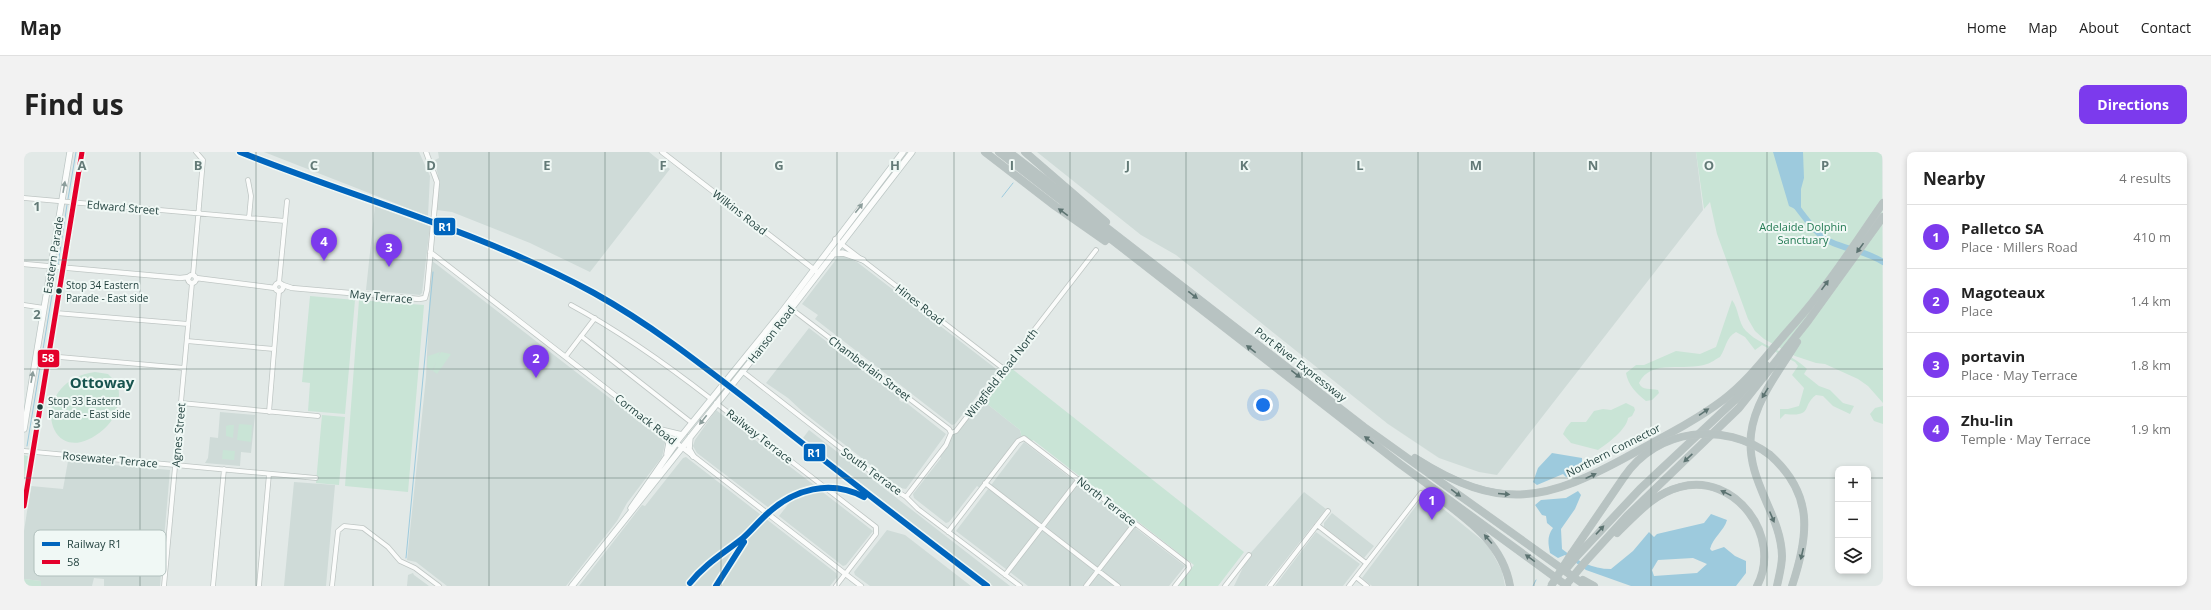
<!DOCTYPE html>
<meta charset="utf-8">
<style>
body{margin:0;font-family:"Open Sans",sans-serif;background:#f2f2f2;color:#222}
.controls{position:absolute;right:12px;bottom:12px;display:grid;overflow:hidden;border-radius:8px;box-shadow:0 2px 6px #0003}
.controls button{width:36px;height:36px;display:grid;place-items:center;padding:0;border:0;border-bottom:1px solid #e0e0e0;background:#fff;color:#222;font:20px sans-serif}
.you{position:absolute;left:1239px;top:253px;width:14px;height:14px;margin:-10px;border:3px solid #fff;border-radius:50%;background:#1a73e8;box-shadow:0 0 0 6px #1a73e833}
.badge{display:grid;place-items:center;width:26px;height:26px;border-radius:50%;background:#7c3aed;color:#fff;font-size:13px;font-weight:700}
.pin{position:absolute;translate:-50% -33px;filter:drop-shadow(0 1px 2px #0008)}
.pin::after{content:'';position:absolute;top:21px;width:14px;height:12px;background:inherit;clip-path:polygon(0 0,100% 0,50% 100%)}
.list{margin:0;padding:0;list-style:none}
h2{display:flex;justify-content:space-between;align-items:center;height:52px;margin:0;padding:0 16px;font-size:17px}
h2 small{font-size:13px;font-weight:400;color:#767676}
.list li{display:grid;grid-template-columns:26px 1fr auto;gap:12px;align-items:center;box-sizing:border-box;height:64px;padding:0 16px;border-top:1px solid #e0e0e0}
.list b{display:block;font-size:15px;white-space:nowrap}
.list p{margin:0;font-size:13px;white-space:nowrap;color:#767676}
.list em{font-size:13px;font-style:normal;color:#767676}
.icon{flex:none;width:22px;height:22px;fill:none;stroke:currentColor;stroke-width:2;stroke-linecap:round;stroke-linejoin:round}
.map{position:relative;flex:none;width:1859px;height:434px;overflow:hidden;border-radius:8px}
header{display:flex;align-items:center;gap:24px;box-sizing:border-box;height:56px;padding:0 20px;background:#fff;border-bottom:1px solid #e0e0e0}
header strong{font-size:19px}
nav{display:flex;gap:22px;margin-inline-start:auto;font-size:14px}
.intro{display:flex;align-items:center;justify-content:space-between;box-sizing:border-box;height:96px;padding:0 24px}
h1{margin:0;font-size:28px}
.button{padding:10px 18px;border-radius:8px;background:#7c3aed;color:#fff;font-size:14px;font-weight:700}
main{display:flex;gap:24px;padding:0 24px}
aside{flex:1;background:#fff;border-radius:8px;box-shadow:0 2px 6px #0003}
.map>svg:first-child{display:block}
</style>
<header>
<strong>Map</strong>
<nav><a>Home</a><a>Map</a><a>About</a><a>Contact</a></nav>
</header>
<div class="intro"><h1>Find us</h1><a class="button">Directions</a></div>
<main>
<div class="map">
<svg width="1859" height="434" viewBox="0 0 1859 434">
<rect width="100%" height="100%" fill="#e2e9e7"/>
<!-- built -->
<path fill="#cfdbd8" d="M240,0H395L406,24L404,64Z
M414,0H625L646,17L566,120L506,91L428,60L413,58L414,24L411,8L415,6Z
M1013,0H1672L1679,58L1473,323L1455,320L1415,306L1364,272L1152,103L1117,83Z
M351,53L406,74L398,141L396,143L342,138Z
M818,104L833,110L971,216L972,220L931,272L928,273L791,167L794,163L778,152L814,105Z
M407,108L640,288L641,291L638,305L603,351L593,369L542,434H423L392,410L383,408L402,225Z
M785,176L876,246L875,248L878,250L880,249L922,282L882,337L876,336L779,260L764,246L742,231Z
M957,247L996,278L998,286L957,337L953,334L925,370L922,371L890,346L889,342L917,306L914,303L927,281L932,279Z
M692,258L790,333L764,342L745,356L673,301L669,294L671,288Z
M196,260L231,263L227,301L217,300L216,314L181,311L184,306L186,285L194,286Z
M785,278L986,434H969L779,286Z
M1000,290L1161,414L1145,434H1004L932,379Z
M662,305L812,421L813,425L806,434H555L618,353L621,354L659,306Z
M44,309L146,318L136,434H80V427L70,426L68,434H17V429L0,427V379L7,334L39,337Z
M270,330L311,333L302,434H260Z
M796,338L849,379L822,413L819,414L755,364L770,345Z
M1280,340L1302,357L1241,434H1210L1225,403Z
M1401,342L1464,393L1478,419L1481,434H1348L1338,426Z
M1308,361L1350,394L1340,406L1300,375V371Z
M863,378L881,383L947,434H846L831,423L830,420Z
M1292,380L1336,412L1319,434H1251Z
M389,421L390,423L405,434H383L384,423Z"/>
<!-- green -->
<path fill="#c9e4d6" d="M1672,0H1858L1859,251L1844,234L1834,227L1801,212L1792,211L1771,204L1740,187L1731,179L1724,167L1693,82L1686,50L1680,57Z
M286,144L331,148L321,262L284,259L286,231L278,230Z
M335,148L400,153L384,340L321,334Z
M1708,148C1715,157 1714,171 1722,179C1739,196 1765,199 1783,217L1780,222L1795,234L1806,238L1819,251L1830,254L1826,262L1809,254L1799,244L1792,243C1777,254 1790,265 1761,262L1756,267V257H1764L1775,254L1780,236L1768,223L1774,214L1771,210L1738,193L1731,198L1721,185L1712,180C1702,185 1702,196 1696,205C1692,207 1687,211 1683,212C1661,220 1627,206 1615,231C1618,239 1627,236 1634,238L1635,241L1628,248L1622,249C1612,241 1604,233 1602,221L1612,213H1620L1652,199L1676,202L1692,195Z
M416,200L414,205L417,200L427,202L413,222L409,219L412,210L408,219L403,215L404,204Z
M987,216L1220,400L1194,434H1154L1170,413L1009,288L1007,290L998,286L996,278L957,247L980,217Z
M71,220L84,222L94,232C97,249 93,266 80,277C24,326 0,230 71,220Z
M1602,251L1610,255L1611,258L1608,264L1604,266C1603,277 1583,292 1574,298L1547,291L1539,282L1542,276L1547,270H1562L1570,259L1579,257L1587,258Z
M1859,254V272L1850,269L1846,262L1851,256Z
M298,263L321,265L315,333L292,331Z
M215,272L228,273L227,290L213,288Z
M205,273H210L209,286L202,284V274Z
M199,298L211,299L210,308L198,307Z
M0,303L6,305L0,339Z
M0,427L17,429V434H4L0,431Z"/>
<!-- water -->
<path fill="#9dcadd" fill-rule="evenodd" d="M1749,0H1779L1780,26L1777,37V60L1765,54Z
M1528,301L1558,306V313L1546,320L1545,324L1542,325L1539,322L1513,333L1509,330L1514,316Z
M1554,339L1557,343L1551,357L1537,377L1538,397C1553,409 1568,417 1587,417L1609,399L1625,380L1630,385L1633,382L1680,371L1687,362L1703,368C1700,379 1689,385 1686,397L1688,399L1700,395L1711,404L1722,409V421L1712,434H1607L1562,418L1541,403L1534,406L1526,401C1524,391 1523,384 1529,376L1523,371L1522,364L1518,363L1511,353L1517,348L1542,346ZM1669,406L1683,412L1673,421L1630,424L1628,418L1634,408Z"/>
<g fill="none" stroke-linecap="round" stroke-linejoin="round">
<!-- stream -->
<path stroke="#9dcadd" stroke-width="1" d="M978,45L989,31
M44,47L52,0
M34,112L43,53
M3,294L32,119
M382,406L409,120
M1509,434L1512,428"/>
<!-- river -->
<path stroke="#9dcadd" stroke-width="6" d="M1772,54C1781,65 1793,84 1807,90C1824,98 1840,98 1859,110"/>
<!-- minor casing -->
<g stroke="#bfc6c4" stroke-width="5.5">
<path id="minor" d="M224,28L227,44L225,66
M0,46L261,69
M811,87L980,217
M169,123L179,8L172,0
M255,131L263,49
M0,153L20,156
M547,153C597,180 642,212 687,247
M765,155L925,277L927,281
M32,161L164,172
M557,184L668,271
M163,189L250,197
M24,204L160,216
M542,204L571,166
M718,219L868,336L882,345L894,357L996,434
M157,251L294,264
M692,251L852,375V382L812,434
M245,260L255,139
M0,299L292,326
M961,331L1094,434
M882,345L922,293L927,281L932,279L1072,98
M1293,373L1342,411
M924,380L994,289L1000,286L1164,412L1165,416L1151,434
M981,423L1055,327
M1332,425L1343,434
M140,434L168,131
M189,434L200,317
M235,434L245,322
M308,434L314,379L320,374L339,376L364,395L376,409L391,416L415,434
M1062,434L1111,371
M1201,434L1225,403
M1246,434L1304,359
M1325,434L1397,341"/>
</g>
<!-- tertiary casing -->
<g stroke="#bfc6c4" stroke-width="6">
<path id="tertiary" d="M638,0L792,119
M406,100L837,434
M0,112L156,126L165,125
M164 127a4 4 0 1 1 8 0a4 4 0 1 1-8 0Z
M172,126L251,136
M251 135a4 4 0 1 1 8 0a4 4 0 1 1-8 0Z
M259,133L268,136L395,147L401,146L403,138L413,30L402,0"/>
</g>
<!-- secondary casing -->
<g stroke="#bdc7c5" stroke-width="7">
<path id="secondary" d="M809,102L819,101L839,108
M0,277L46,0
M637,278L658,283
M639,280L645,291L643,302
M666,285L665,297L669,304
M0,354L58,0
M607,356L655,287L757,161L879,0
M548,434L730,205L888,0"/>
</g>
<!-- motorway casing -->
<g stroke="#bbc5c4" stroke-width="8">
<path id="motorway" d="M961,0L1031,54L1081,89
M975,0L1376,312L1543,434
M985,0L1340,275L1562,434
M1001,0L1082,70
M1746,303C1790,342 1785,383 1768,434
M1391,306C1477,361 1523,349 1608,302C1639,285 1671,269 1699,248C1728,226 1747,197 1771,171C1804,134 1831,91 1859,51
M1415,346C1447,370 1479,393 1486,434
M1593,381C1612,363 1629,342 1656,335C1711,320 1759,385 1733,434
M1548,401L1600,325
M1553,404L1616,337L1711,248L1742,213
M1561,410L1603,364L1715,256L1784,169L1859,65
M1559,428L1570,434
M1753,434C1755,424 1758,414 1758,404C1757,361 1722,330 1727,282C1731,248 1756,218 1773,190"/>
</g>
<!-- minor -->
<use href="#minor" stroke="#fbfcfb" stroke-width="4"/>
<!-- tertiary -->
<use href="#tertiary" stroke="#fbfcfb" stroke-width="4.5"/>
<!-- secondary -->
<use href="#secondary" stroke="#fbfcfb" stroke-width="5.5"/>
<!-- motorway -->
<use href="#motorway" stroke="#b8c3c2" stroke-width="7"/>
<!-- motorway-bridge casing -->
<g stroke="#bbc5c4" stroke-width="8" stroke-linecap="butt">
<path id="motorway-bridge" d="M1600,325C1633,276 1700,269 1746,303
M1542,417L1553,404
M1527,434L1548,401
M1541,434L1561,410"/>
</g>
<!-- motorway-bridge -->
<use href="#motorway-bridge" stroke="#b8c3c2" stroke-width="7"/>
<!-- bus-1 casing -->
<g stroke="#f0f8f5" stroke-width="8">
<path id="bus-1" d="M0,354L58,0"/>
</g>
<!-- bus-1 -->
<use href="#bus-1" stroke="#e4002b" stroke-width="5"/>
<!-- rail-1 casing -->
<g stroke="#f0f8f5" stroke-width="9">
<path id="rail-1" d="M216,0C334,47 458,80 570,141C633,176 688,221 745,265C817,322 890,378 963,434
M666,431C681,412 700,401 719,386C727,379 734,370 743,362C770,337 806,327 840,345
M692,434L720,390"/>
</g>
<!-- rail-1 -->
<use href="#rail-1" stroke="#0065bd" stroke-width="6"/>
</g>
<!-- one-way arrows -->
<defs><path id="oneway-solid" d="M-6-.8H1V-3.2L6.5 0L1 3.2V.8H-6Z"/></defs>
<g fill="#8c9d9b">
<use href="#oneway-solid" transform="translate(40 35) rotate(-80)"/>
<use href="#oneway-solid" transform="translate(835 56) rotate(-52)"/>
<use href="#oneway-solid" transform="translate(8 225) rotate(-80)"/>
<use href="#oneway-solid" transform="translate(679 268) rotate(128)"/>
</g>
<g fill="#5c7371">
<use href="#oneway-solid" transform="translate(1039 60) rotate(-144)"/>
<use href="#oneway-solid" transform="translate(1836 96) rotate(126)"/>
<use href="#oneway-solid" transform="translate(1801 133) rotate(-54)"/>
<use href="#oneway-solid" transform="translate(1169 143) rotate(38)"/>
<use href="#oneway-solid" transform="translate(1227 197) rotate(-142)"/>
<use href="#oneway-solid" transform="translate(1272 222) rotate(38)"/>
<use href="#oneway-solid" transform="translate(1741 241) rotate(121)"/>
<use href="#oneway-solid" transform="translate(1680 260) rotate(-34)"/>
<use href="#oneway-solid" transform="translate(1345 288) rotate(-142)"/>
<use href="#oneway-solid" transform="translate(1664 306) rotate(137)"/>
<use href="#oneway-solid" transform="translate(1567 324) rotate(-25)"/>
<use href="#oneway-solid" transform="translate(1432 341) rotate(36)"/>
<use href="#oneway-solid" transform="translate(1702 341) rotate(-154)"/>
<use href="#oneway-solid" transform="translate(1480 342) rotate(5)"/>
<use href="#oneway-solid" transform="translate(1748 365) rotate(67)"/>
<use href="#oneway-solid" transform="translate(1576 378) rotate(-47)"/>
<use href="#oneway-solid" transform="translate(1464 387) rotate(-131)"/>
<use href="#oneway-solid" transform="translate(1778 402) rotate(103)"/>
<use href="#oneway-solid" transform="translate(1506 406) rotate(-144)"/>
</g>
<!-- grid -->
<path fill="none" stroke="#637a77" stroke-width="1" stroke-opacity="0.55" d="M116,0V434M232,0V434M349,0V434M465,0V434M581,0V434M697,0V434M813,0V434M930,0V434M1046,0V434M1162,0V434M1278,0V434M1394,0V434M1510,0V434M1627,0V434M1743,0V434M0,108H1859M0,217H1859M0,326H1814M1844,326H1859"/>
<!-- markers -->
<g fill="#1e3e3b" stroke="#f0f8f5" stroke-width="1.5">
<circle cx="35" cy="139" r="3.5"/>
<circle cx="16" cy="255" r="3.5"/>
</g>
<g text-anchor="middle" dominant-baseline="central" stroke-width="4" stroke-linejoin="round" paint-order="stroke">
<!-- bus labels -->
<g font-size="10" fill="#1e3e3b" stroke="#f0f8f5" text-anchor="start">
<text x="42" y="133">Stop 34 Eastern<tspan x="42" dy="13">Parade - East side</tspan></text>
<text x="24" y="249">Stop 33 Eastern<tspan x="24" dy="13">Parade - East side</tspan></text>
</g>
<!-- street labels -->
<g font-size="11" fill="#1e3e3b" stroke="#f0f8f5">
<text transform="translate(99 55) rotate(5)">Edward Street</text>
<text transform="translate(716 60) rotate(38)">Wilkins Road</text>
<text transform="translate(29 103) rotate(-81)">Eastern Parade</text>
<text transform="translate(357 144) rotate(5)">May Terrace</text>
<text transform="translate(896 152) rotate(38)">Hines Road</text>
<text transform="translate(747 182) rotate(-52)">Hanson Road</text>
<text transform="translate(1277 212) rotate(38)">Port River Expressway</text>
<text transform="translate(846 216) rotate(37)">Chamberlain Street</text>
<text transform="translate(977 221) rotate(-52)">Wingfield Road North</text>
<text transform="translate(622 267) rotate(38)">Cormack Road</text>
<text transform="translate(154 283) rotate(-85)">Agnes Street</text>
<text transform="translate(736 284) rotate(38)">Railway Terrace</text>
<text transform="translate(1589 298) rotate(-27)">Northern Connector</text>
<text transform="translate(86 307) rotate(5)">Rosewater Terrace</text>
<text transform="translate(848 319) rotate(36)">South Terrace</text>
<text transform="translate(1083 349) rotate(38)">North Terrace</text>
</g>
<!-- park labels -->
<g font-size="11" fill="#237a53" stroke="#f0f8f5">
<text x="1779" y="74">Adelaide Dolphin<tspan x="1779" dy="13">Sanctuary</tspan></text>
</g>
<!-- district labels -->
<g font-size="15" font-weight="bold" fill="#17534e" stroke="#f0f8f5">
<text x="78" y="230">Ottoway</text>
</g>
</g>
<!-- legend -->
<rect x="10" y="378" width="132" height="46" rx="6" fill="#f0f8f5" stroke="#b1c0bd" stroke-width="1"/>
<rect x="18" y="390" width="18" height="4" fill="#0065bd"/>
<rect x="18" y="408" width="18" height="4" fill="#e4002b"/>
<g font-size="11" fill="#1e3e3b">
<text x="43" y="396">Railway R1</text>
<text x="43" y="414">58</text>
</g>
<g font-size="13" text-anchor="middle" font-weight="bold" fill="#637a77" stroke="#f0f8f5" stroke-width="4" stroke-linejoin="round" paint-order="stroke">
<text x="58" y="18">A</text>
<text x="174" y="18">B</text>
<text x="290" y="18">C</text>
<text x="407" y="18">D</text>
<text x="523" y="18">E</text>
<text x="639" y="18">F</text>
<text x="755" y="18">G</text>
<text x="871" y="18">H</text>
<text x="988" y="18">I</text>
<text x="1104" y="18">J</text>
<text x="1220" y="18">K</text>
<text x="1336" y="18">L</text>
<text x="1452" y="18">M</text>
<text x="1569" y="18">N</text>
<text x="1685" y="18">O</text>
<text x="1801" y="18">P</text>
<text x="13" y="59">1</text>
<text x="13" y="167">2</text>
<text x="13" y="276">3</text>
</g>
<g stroke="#f0f8f5" stroke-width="1.5">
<rect x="409" y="65" width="23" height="19" rx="4" fill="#0065bd"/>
<rect x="13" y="197" width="23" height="19" rx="4" fill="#e4002b"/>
<rect x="779" y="291" width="23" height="19" rx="4" fill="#0065bd"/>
</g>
<g font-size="11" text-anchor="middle" font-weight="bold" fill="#fff">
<text x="421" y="79">R1</text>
<text x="24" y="210">58</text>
<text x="790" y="305">R1</text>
</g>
</svg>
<div class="controls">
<button>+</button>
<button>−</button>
<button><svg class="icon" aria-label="layers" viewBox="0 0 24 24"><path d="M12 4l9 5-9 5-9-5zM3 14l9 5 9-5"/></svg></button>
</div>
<div class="you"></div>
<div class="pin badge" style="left:1408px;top:368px">1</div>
<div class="pin badge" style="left:512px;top:226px">2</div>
<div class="pin badge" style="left:365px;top:115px">3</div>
<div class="pin badge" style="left:300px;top:109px">4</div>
</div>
<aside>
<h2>Nearby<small>4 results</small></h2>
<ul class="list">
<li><span class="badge">1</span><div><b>Palletco SA</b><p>Place · Millers Road</p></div><em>410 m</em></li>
<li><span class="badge">2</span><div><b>Magoteaux</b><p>Place</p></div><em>1.4 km</em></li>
<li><span class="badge">3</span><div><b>portavin</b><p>Place · May Terrace</p></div><em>1.8 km</em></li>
<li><span class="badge">4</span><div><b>Zhu-lin</b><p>Temple · May Terrace</p></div><em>1.9 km</em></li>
</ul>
</aside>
</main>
